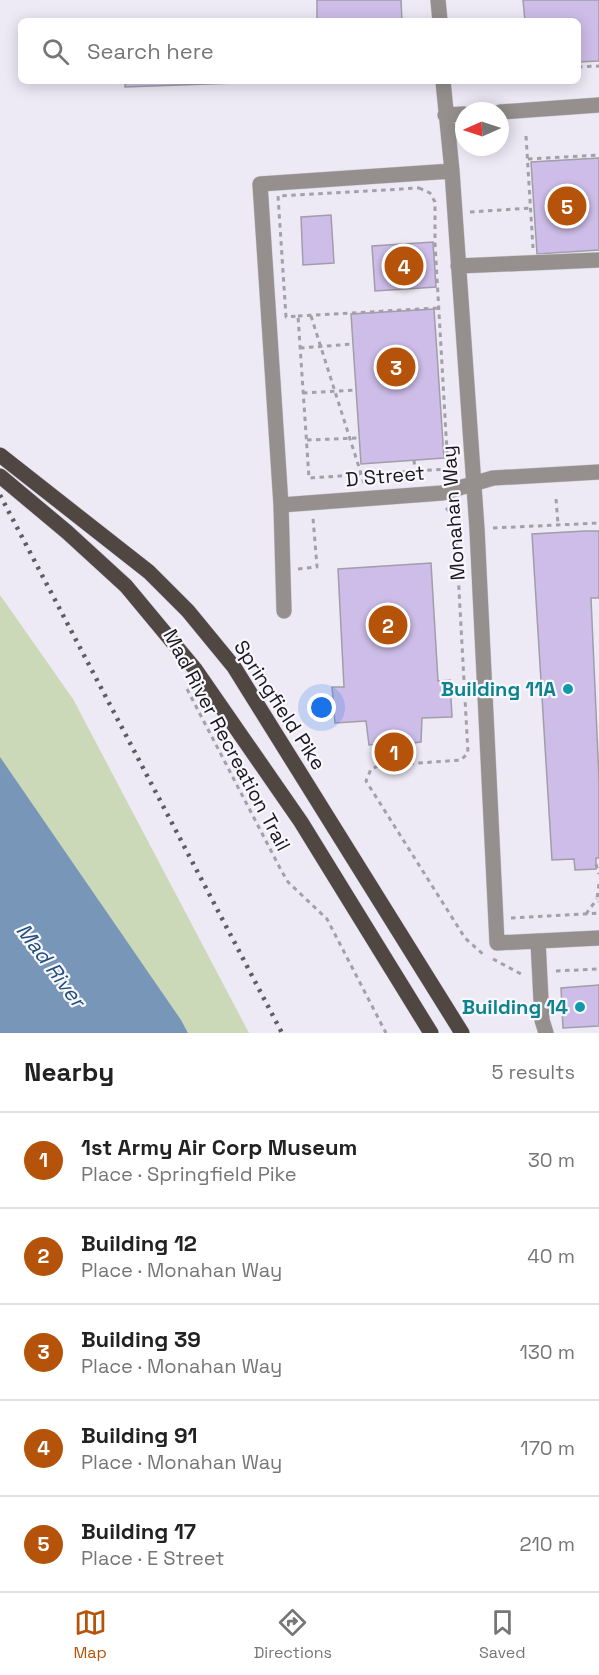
<!DOCTYPE html>
<meta charset="utf-8">
<style>
body{margin:0;font-family:"Space Grotesk",sans-serif;background:#f2f2f2;color:#222}
.compass{position:absolute;left:455px;top:102px;width:54px;height:54px;border-radius:50%;background:#fff;box-shadow:0 3px 15px #0003;rotate:267deg}
.you{position:absolute;left:322px;top:708px;width:21px;height:21px;margin:-15px;border:4px solid #fff;border-radius:50%;background:#1a73e8;box-shadow:0 0 0 9px #1a73e833}
.badge{display:grid;place-items:center;width:39px;height:39px;border-radius:50%;background:#b45309;color:#fff;font-size:20px;font-weight:700}
.pin{position:absolute;translate:-50% -50%;border:3px solid #fff;box-shadow:0 2px 6px #0006}
.list{margin:0;padding:0;list-style:none}
h2{display:flex;justify-content:space-between;align-items:center;height:78px;margin:0;padding:0 24px;font-size:26px}
h2 small{font-size:20px;font-weight:400;color:#767676}
.list li{display:grid;grid-template-columns:39px 1fr auto;gap:18px;align-items:center;box-sizing:border-box;height:96px;padding:0 24px;border-top:2px solid #e0e0e0}
.list b{display:block;font-size:22px;white-space:nowrap}
.list p{margin:0;font-size:20px;white-space:nowrap;color:#767676}
.list em{font-size:20px;font-style:normal;color:#767676}
.icon{flex:none;width:33px;height:33px;fill:none;stroke:currentColor;stroke-width:2;stroke-linecap:round;stroke-linejoin:round}
.map{position:relative;flex:none;width:599px;height:1033px;overflow:hidden}
.search{position:absolute;background:#fff;box-shadow:0 3px 15px #0003;left:18px;right:18px;top:18px;height:66px;display:flex;align-items:center;gap:15px;box-sizing:border-box;padding:0 21px;border-radius:9px;color:#767676;font-size:22px}
.sheet{height:558px;background:#fff}
nav{display:flex;justify-content:space-around;align-items:center;box-sizing:border-box;height:84px;border-top:2px solid #e0e0e0;background:#fff;font-size:16px;color:#767676}
nav a{display:grid;justify-items:center;gap:3px}
nav .on{color:#b45309}
.map>svg:first-child{display:block}
</style>
<div class="map">
<svg width="599" height="1033" viewBox="0 0 599 1033">
<rect width="100%" height="100%" fill="#ede9f5"/>
<!-- green -->
<path fill="#ccd9b8" d="M0,595L73,699L249,1033H0Z"/>
<!-- water -->
<path fill="#7796b8" d="M0,757L181,1020L188,1033H0Z"/>
<!-- building -->
<path fill="#cdbde8" stroke="#a19da9" stroke-width="1.5" d="M317,0H401L402,21H317Z
M523,0H599V61L578,62V21H525Z
M125,81H292L125,87Z
M599,158V250L537,254L531,162Z
M331,215L334,263L303,265L301,217Z
M433,242L436,287L375,291L372,246Z
M434,309L444,458L361,464L351,314Z
M585,531H599V598H591L599,779V858H596V869L575,870L574,859L552,860L532,534Z
M431,563L438,681L450,680L452,717L422,718L421,742L413,743V747L378,749L377,744L369,745L366,721L335,723L332,687H344L338,569Z
M599,985V1026L563,1028L561,988Z"/>
<g fill="none" stroke-linecap="round" stroke-linejoin="round">
<!-- minor casing -->
<g stroke="#cbc7d2" stroke-width="16">
<path id="minor" d="M438,0L440,21
M443,81L452,171L477,529L497,943L599,938
M500,112L599,105
M445,115L464,114
M458,266L599,260
M281,505L442,493L493,478L599,472
M284,611L281,505L260,184L452,171
M538,941L542,1020L546,1033"/>
</g>
<!-- major casing -->
<g stroke="#cbc7d2" stroke-width="16">
<path id="major" d="M0,455L149,572L188,611L234,667L462,1033
M0,476L67,532L126,586L195,669L301,822L431,1033"/>
</g>
<!-- path -->
<path stroke="#a4a0aa" stroke-width="3" stroke-dasharray="4.5 4.5" stroke-linecap="butt" d="M578,67L599,66
M526,136L533,248
M528,159L599,155
M419,188L430,193L435,202V243L448,469L309,478L298,316L286,317L278,196Z
M470,212L531,208
M298,316L438,308
M311,316L364,483
M300,348L353,344
M303,393L356,390
M307,440L359,438
M414,460L416,478
M556,499L558,524
M446,508L455,518L468,753L461,760L378,766L371,769L366,781L465,938L484,955
M493,528L599,523
M298,569L317,567L313,518
M187,689L281,870L288,882L327,919L386,1033
M596,864L599,874
M599,884L597,899L599,902
M586,914L597,899
M511,918L599,913
M493,959L523,975
M556,971L599,969"/>
<!-- minor -->
<use href="#minor" stroke="#95908d" stroke-width="15"/>
<!-- major -->
<use href="#major" stroke="#504742" stroke-width="15"/>
<!-- rail -->
<path stroke="#5e5b63" stroke-width="4.5" stroke-dasharray="3 6" stroke-linecap="butt" d="M0,495L282,1033"/>
</g>
<!-- markers -->
<g fill="#0f9aa8" stroke="#f9f7fe" stroke-width="2">
<circle cx="568" cy="689" r="6"/>
<circle cx="580" cy="1007" r="6"/>
</g>
<g text-anchor="middle" dominant-baseline="central" stroke-width="4.5" stroke-linejoin="round" paint-order="stroke">
<!-- street labels -->
<g font-size="20" fill="#19171c" stroke="#f9f7fe">
<text transform="translate(385 476) rotate(-5)">D Street</text>
<text transform="translate(453 513) rotate(-94)">Monahan Way</text>
<text transform="translate(280 705) rotate(57)">Springfield Pike</text>
<text transform="translate(227 740) rotate(62)">Mad River Recreation Trail</text>
</g>
<!-- culture labels -->
<g font-size="20" font-weight="bold" fill="#0d838f" stroke="#f9f7fe" text-anchor="end">
<text x="556" y="689">Building 11A</text>
<text x="568" y="1007">Building 14</text>
</g>
<!-- water labels -->
<g font-size="21" font-style="italic" fill="#234f7d" stroke="#f9f7fe">
<text transform="translate(51 965) rotate(53)">Mad River</text>
</g>
</g>
</svg>
<svg class="compass" viewBox="-18 -18 36 36"><path d="M0-13l5 13h-10z" fill="#e53935"/><path d="M0 13l5-13h-10z" fill="#767676"/></svg>
<div class="you"></div>
<div class="pin badge" style="left:394px;top:752px">1</div>
<div class="pin badge" style="left:388px;top:625px">2</div>
<div class="pin badge" style="left:396px;top:367px">3</div>
<div class="pin badge" style="left:404px;top:266px">4</div>
<div class="pin badge" style="left:567px;top:206px">5</div>
<div class="search"><svg class="icon" aria-label="search" viewBox="0 0 24 24"><circle cx="10" cy="10" r="6"/><path d="M15 15l6 6"/></svg>Search here</div>
</div>
<section class="sheet">
<h2>Nearby<small>5 results</small></h2>
<ul class="list">
<li><span class="badge">1</span><div><b>1st Army Air Corp Museum</b><p>Place · Springfield Pike</p></div><em>30 m</em></li>
<li><span class="badge">2</span><div><b>Building 12</b><p>Place · Monahan Way</p></div><em>40 m</em></li>
<li><span class="badge">3</span><div><b>Building 39</b><p>Place · Monahan Way</p></div><em>130 m</em></li>
<li><span class="badge">4</span><div><b>Building 91</b><p>Place · Monahan Way</p></div><em>170 m</em></li>
<li><span class="badge">5</span><div><b>Building 17</b><p>Place · E Street</p></div><em>210 m</em></li>
</ul>
</section>
<nav>
<a class="on"><svg class="icon" aria-label="map" viewBox="0 0 24 24"><path d="M3 6l6-2 6 2 6-2v14l-6 2-6-2-6 2zM9 4v14M15 6v14"/></svg>Map</a>
<a><svg class="icon" aria-label="directions" viewBox="0 0 24 24"><path d="M12 3l9 9-9 9-9-9zM9 14v-3h6M13 9l2 2-2 2"/></svg>Directions</a>
<a><svg class="icon" aria-label="saved" viewBox="0 0 24 24"><path d="M7 4h10v16l-5-4-5 4z"/></svg>Saved</a>
</nav>
